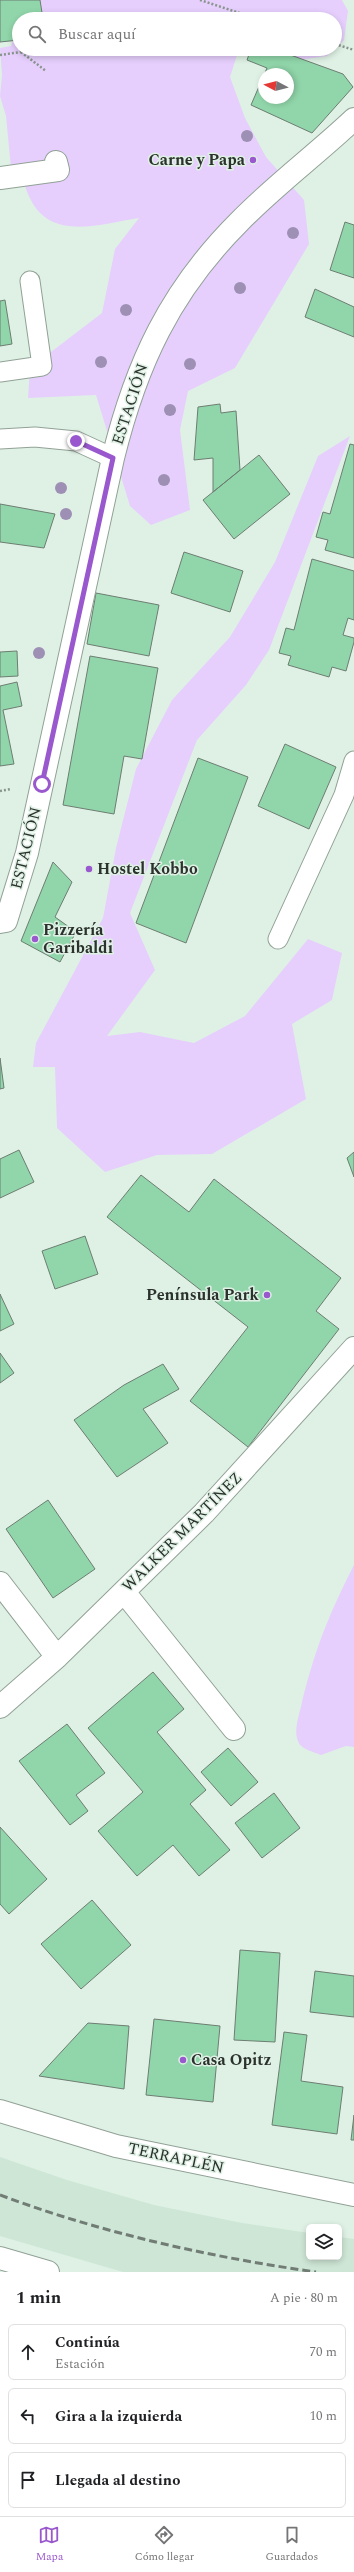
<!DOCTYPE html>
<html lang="es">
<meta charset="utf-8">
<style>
body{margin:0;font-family:Spectral,serif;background:#f6f6f6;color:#202124}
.controls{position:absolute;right:12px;bottom:12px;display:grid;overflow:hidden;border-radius:6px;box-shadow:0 2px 6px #0003}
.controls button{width:36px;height:36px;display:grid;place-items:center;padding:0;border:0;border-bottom:1px solid #e0e0e0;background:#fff;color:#202124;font:20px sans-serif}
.compass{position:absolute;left:258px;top:68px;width:36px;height:36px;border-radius:50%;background:#fff;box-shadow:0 2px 6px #0003;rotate:277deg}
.stop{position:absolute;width:12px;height:12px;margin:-9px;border:3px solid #9958cd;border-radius:50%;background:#fff}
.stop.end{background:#9958cd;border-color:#fff;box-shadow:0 1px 4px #0008}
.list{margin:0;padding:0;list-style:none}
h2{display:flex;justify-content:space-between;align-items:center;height:52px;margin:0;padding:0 16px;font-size:17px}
h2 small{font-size:13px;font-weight:400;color:#757577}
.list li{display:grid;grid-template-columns:26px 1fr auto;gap:12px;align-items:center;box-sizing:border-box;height:56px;margin:0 8px 8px;padding:0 8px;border:1px solid #e0e0e0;border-radius:6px}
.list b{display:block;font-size:15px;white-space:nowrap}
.list p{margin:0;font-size:13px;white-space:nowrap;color:#757577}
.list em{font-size:13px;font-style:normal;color:#757577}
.icon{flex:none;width:22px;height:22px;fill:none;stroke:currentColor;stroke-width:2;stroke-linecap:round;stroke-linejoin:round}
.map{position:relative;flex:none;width:354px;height:2272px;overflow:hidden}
.search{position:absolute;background:#fff;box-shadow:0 2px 6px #0003;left:12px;right:12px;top:12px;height:44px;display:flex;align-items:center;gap:10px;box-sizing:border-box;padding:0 14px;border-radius:22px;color:#757577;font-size:15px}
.sheet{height:244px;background:#fff}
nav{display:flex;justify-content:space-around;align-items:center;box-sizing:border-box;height:56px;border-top:1px solid #e0e0e0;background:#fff;font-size:11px;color:#757577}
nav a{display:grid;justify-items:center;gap:2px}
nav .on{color:#9958cd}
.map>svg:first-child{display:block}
</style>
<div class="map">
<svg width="354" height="2272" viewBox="0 0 354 2272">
<rect width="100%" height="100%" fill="#dff1e5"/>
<!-- built -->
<path fill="#cee6d5" d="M0,2157L67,2180L154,2205L242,2223L309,2233V2257H339V2237L354,2239V2272H123L0,2236Z"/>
<!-- green -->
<path fill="#e6cffd" d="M25,0H342L348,11L344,40L335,49V19H19Z
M19,21V49H239L230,77L245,118L266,157L304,200L309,244L235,368L188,391L180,430L190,510L151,525L130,506L96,395L28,398L30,368L102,313L115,249L139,218C99,224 48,243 28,194C24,185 23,175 21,167L11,168L6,116L0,96L2,75L0,48L11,46Z
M279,49H335L327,56L291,61Z
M350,436L269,650L246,685L197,740L130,913L155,970L107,1036L140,1032L194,1043L245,1016L308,939L342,953L332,1000L292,1024L306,1099L212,1154L157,1155L105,1172L57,1128L55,1067H33L36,1043L103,918L116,848L136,769L172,700L230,637L275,562L318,456Z
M354,1565V1747L346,1746L321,1755C314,1752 300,1749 298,1741C293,1730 300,1713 302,1702C315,1649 329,1614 354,1565Z"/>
<!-- building -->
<path fill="#91d6aa" stroke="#6d7d72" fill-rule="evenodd" d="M0,0H40L43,19H19V40L0,42Z
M251,49H274L343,74L353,87L312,133L251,105L267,68L247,60ZM264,74H288V98H264Z
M345,222L354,225V278L330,270Z
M315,289L354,307V337L305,317Z
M5,300L12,344L0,346V301Z
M220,404L221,413L236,411L240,470L213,492V458L194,460L198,407Z
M350,444L354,445V558L325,550L328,540L316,537L323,512L330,514Z
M259,455L290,494L234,539L203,500Z
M0,504L55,514L44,548L0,542Z
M184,552L243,571L230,612L171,593Z
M312,559L354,571V620L348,618L343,635L354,638V642L346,671L332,667L329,677L288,665L291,656L279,653L286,628L294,630Z
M96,593L159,605L149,656L87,644Z
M17,651L18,676L0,677V652Z
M90,656L158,668L142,759L124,756L114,814L63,805Z
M17,682L22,706L3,710L14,764L0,766V686Z
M285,744L336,767L309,829L258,806Z
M198,758L248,777L186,943L136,923Z
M53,862L72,882L55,917L76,932L60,962L21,941Z
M0,1058L4,1088L0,1089Z
M19,1150L34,1182L0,1198V1159Z
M354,1152V1177L347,1158Z
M141,1175L189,1212L214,1179L341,1278L316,1311L339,1329L248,1447L190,1401L248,1327L107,1217Z
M85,1236L98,1274L55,1289L42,1251Z
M0,1294L14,1324L0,1331Z
M0,1353L14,1373L0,1383Z
M163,1364L179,1389L143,1409L168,1443L117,1477L74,1420L124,1385Z
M48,1500L95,1569L53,1598L6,1529Z
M153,1672L184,1709L157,1732L206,1790L190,1804L230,1850L199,1876L173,1845L137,1876L98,1831L143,1792L88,1728Z
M67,1724L105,1773L76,1795L88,1811L70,1825L19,1761Z
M228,1748L258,1782L231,1806L201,1772Z
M274,1793L300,1828L262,1858L235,1823Z
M0,1827L47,1879L9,1914L0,1904Z
M92,1900L131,1945L81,1989L41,1944Z
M240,1950L280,1953L275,2042L234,2040Z
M315,1971L354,1976V2017L310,2012Z
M154,2019L220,2026L213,2102L146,2095Z
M88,2023L129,2026L124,2089L39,2076Z
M284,2032L307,2035L301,2081L343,2087L337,2134L272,2125Z
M354,2115V2140H351Z"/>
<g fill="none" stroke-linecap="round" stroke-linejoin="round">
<!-- service casing -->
<g stroke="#91a196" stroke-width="21">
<path id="service" d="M0,372L42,366L30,281
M0,439L35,437L76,441L113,458
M278,939L344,795L354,761"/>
</g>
<!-- minor casing -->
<g stroke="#91a196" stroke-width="24">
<path id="minor" d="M0,178L58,170L56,162
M0,922L6,921L27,853L113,458C136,364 170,291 239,222C275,185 317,154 354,119
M0,1583L57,1657
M124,1592L234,1729
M0,1707L57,1657L204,1513L354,1348
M0,2111L116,2146L354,2195
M0,2258L48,2272"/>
</g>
<!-- path -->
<path stroke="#89958d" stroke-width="2.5" stroke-dasharray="2 2" stroke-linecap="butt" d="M200,0L258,19
M18,40L19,43
M335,44L354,50
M21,52L46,71
M0,55L21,52L20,49
M0,791L11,789"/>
<!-- service -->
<use href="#service" stroke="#fff" stroke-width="19"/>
<!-- minor -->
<use href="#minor" stroke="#fff" stroke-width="22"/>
<!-- rail -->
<path stroke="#717c75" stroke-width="3" stroke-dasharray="8 4" stroke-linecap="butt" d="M0,2195C102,2233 209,2257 316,2272"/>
</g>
<!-- trees -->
<g fill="#9e90b4">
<circle cx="247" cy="136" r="6"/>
<circle cx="293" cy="233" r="6"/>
<circle cx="240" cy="288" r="6"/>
<circle cx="126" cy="310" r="6"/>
<circle cx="101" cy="362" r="6"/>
<circle cx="190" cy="364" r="6"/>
<circle cx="170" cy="410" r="6"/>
<circle cx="164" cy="480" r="6"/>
<circle cx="61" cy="488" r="6"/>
<circle cx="66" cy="514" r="6"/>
<circle cx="39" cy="653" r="6"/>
</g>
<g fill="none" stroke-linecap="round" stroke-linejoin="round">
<!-- route -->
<path stroke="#9958cd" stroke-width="5" d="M42,784L113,458L76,441"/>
</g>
<!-- markers -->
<g fill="#9958cd" stroke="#dff1e5" stroke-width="1.5">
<circle cx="253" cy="160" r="4"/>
<circle cx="89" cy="869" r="4"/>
<circle cx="35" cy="939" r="4"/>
<circle cx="267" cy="1295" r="4"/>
<circle cx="183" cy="2060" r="4"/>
</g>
<g text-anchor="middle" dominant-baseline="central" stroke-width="3" stroke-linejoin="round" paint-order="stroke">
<!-- poi labels -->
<g font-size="16" font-weight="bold" fill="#2b312d" stroke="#dff1e5" text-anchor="start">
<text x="245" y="160" text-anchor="end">Carne y Papa</text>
<text x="97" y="869">Hostel Kobbo</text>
<text x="43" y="930">Pizzería<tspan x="43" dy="18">Garibaldi</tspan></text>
<text x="259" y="1295" text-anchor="end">Península Park</text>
<text x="191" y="2060">Casa Opitz</text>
</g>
<!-- street labels -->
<g font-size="16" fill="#2b312d" stroke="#dff1e5">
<text transform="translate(130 404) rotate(-72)">ESTACIÓN</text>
<text transform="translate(26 848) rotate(-76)">ESTACIÓN</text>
<text transform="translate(182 1532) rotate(-45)">WALKER MARTÍNEZ</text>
<text transform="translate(176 2158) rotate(12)">TERRAPLÉN</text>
</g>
</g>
</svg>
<div class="controls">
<button><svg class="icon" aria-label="layers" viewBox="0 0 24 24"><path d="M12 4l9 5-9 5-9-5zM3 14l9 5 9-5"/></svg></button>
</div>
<svg class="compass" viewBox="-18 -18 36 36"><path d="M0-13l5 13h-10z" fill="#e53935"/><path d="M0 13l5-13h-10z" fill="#757577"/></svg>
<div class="stop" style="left:42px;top:784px"></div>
<div class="stop end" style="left:76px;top:441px"></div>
<div class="search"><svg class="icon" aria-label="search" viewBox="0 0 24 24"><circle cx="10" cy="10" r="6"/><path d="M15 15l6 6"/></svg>Buscar aquí</div>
</div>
<section class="sheet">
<h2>1 min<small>A pie · 80 m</small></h2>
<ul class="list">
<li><svg class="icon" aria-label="ahead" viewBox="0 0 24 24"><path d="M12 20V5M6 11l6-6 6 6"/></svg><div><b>Continúa</b><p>Estación</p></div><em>70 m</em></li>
<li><svg class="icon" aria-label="left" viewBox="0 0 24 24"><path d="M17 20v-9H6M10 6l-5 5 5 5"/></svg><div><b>Gira a la izquierda</b></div><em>10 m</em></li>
<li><svg class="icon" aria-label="arrive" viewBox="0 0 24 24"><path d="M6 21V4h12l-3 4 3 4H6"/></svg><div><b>Llegada al destino</b></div></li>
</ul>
</section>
<nav>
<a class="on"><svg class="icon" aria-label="map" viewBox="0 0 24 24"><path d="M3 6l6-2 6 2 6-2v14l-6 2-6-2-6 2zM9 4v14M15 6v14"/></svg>Mapa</a>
<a><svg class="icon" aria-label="directions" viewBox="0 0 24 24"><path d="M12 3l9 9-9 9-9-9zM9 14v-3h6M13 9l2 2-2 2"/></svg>Cómo llegar</a>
<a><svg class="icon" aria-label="saved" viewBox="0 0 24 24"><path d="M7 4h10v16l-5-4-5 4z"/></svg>Guardados</a>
</nav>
